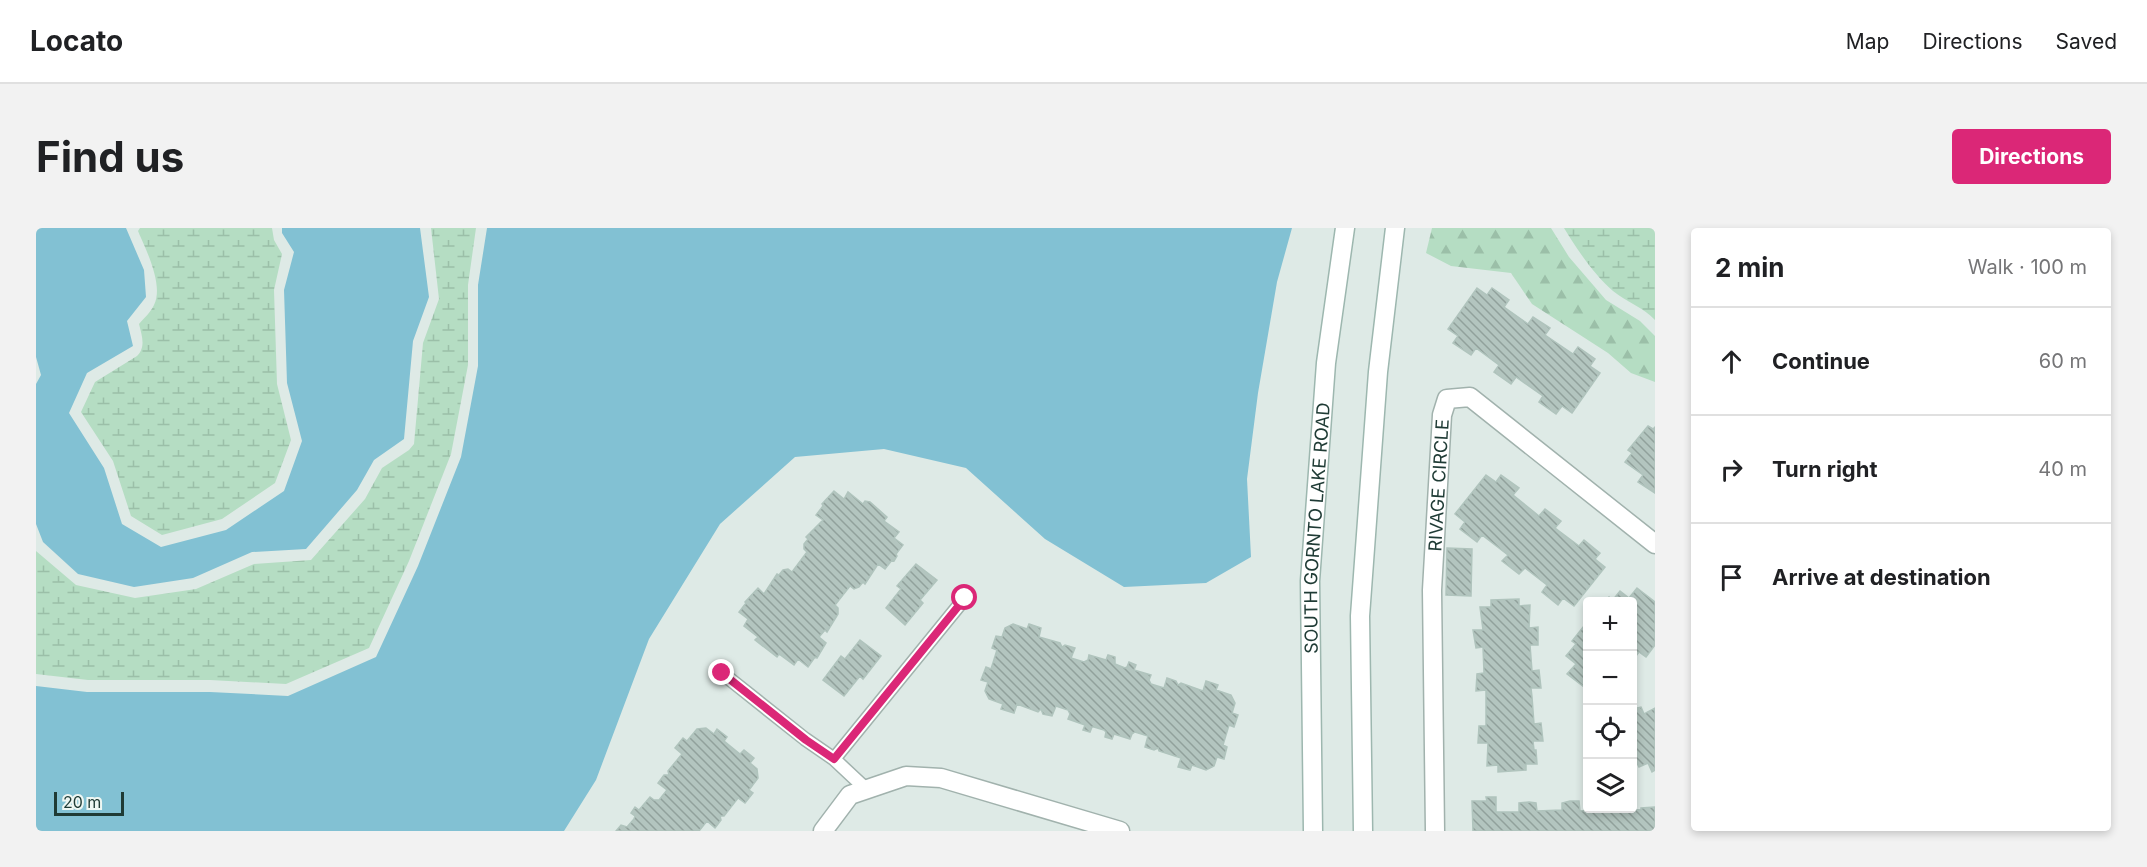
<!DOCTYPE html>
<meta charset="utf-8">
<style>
body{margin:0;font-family:Inter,sans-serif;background:#f2f2f2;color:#202124}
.controls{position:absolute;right:18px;bottom:18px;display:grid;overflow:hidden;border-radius:6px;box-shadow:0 3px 9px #0003}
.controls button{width:54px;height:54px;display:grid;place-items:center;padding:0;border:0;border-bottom:2px solid #e0e0e0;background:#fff;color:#202124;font:30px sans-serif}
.scale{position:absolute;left:18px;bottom:15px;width:70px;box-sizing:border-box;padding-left:6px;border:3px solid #1f3b35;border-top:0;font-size:16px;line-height:21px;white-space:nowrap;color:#1f3b35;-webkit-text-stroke:4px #eef7f3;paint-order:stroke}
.stop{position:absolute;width:18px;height:18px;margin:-14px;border:4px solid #db2777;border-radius:50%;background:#fff}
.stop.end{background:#db2777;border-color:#fff;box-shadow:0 2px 6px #0008}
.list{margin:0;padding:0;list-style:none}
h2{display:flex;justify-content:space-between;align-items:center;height:78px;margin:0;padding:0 24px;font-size:26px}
h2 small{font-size:20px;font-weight:400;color:#757577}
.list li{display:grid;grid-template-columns:39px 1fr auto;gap:18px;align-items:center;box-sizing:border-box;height:108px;padding:0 24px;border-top:2px solid #e0e0e0}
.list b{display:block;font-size:22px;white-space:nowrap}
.list em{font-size:20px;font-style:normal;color:#757577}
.icon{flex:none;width:33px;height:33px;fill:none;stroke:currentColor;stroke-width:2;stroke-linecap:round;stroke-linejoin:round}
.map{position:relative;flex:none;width:1619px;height:603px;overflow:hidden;border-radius:6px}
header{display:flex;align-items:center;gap:36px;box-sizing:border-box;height:84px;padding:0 30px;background:#fff;border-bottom:2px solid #e0e0e0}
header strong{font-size:28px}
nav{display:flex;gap:33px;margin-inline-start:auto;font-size:21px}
.intro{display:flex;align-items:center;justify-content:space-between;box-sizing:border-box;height:144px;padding:0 36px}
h1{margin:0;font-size:42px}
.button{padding:15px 27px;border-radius:6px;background:#db2777;color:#fff;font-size:21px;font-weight:700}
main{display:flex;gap:36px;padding:0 36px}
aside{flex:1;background:#fff;border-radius:6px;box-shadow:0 3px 9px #0003}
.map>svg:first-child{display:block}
</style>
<header>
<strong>Locato</strong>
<nav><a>Map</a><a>Directions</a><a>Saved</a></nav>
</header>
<div class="intro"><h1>Find us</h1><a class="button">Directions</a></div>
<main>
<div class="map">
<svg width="1619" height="603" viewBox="0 0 1619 603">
<defs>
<pattern id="forest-firs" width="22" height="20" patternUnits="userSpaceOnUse" patternTransform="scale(1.5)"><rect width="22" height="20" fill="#b5ddc3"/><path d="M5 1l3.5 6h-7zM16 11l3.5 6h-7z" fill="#9bbfa8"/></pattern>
<pattern id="wetland-marsh" width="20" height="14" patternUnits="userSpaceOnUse" patternTransform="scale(1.5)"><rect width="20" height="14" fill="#b5ddc3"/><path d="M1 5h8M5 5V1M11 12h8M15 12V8" fill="none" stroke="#9bbfa8"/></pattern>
<pattern id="building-back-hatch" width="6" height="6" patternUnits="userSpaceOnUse" patternTransform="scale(1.5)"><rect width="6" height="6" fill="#b3c5bf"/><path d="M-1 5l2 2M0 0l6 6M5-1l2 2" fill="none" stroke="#91a19c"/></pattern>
</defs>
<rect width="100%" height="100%" fill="#deeae6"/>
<!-- forest -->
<path fill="url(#forest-firs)" d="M1396,0H1515L1533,29L1570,72L1604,93L1619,108V154L1595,145L1572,125L1496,76L1475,45L1415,38L1390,25Z"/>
<!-- wetland -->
<path fill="url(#wetland-marsh)" d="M104,0H236L238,12L246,26L238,62L241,156L255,212L239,255L186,291L126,307L95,288L77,233L45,184L59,154L101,128C110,119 106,108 103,96C108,90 115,84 118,77C128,57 110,22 102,3Z
M395,0H440L432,57V137L415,226L373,333L333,420L250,456L174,452H52L0,446V323L40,357L99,370L160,361L218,336L275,332L329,271L346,240L373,222L378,216L387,115L403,71Z
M1528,0H1619V92C1607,79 1590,74 1577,63C1559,48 1540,20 1528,0Z"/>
<!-- water -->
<path fill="#82c1d3" d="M0,0H90L108,42L110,69L91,93L97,118L51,145L33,185L68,240L86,296L125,319L190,302L248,263L266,213L251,155L248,62L258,24L246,5V0H384L393,69L377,113L368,211L338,232L321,262L270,321L216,324L157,350L98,359L42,346L7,314L0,296V156L5,147L0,129Z
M451,0H1256L1241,54L1222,165L1211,251L1215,329L1170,355L1088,359L1009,311L930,240L848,221L759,229L684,296L613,411L560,552L528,603H0V458L51,464H174L252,468L340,429L382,338L425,229L442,138V57Z"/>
<!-- building -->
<path fill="url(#building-back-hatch)" stroke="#b0c4bd" stroke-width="1.5" d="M1441,60L1451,67L1456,60L1473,72L1468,79L1492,96L1497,89L1514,100L1509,107L1537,126L1542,119L1559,131L1554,138L1564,145L1536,185L1526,178L1520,186L1503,174L1507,168L1480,149L1475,156L1458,144L1463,137L1440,120L1435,127L1417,115L1422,108L1412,101Z
M1612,198L1617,201L1619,199V265L1602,254L1607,247L1589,234L1596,225L1592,222Z
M1450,247L1460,254L1465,247L1483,260L1477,267L1503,288L1509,281L1525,293L1519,300L1543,318L1548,312L1564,325L1559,331L1569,339L1538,378L1527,370L1522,377L1506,364L1511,357L1489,340L1483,346L1466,333L1472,327L1446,307L1441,314L1424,301L1429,294L1419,286Z
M798,263L808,271L812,264L827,276L829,273L834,274L851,289L848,293L863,304L858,310L867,317L860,326L861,328L858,333L856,332L849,341L842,336L829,356L827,354L823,359L818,361L814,358L799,377L802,380V386L791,404L789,402L783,409L790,415L781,430L779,429L772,439L762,431L758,437L743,426L741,429L719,412L722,409L708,398L712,391L703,384L710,375L709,374L722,360L728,366L741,346L743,347L747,342L752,341L756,344L771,324L768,321V316L772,311L770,309L787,292L780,287L787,278L786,276Z
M1411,320L1436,321L1435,368L1410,367Z
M880,336L901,352L884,372L887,375L869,397L850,380L865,361L861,358Z
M1601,360L1619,374V417L1610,429L1603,424L1596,433V374H1569L1573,369L1576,373L1584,363L1593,370Z
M1483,371V378L1494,377L1493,400L1502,399V417H1494L1496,443L1503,442L1505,460H1495L1496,469L1498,496L1505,495L1507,513H1497L1498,522H1500L1501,536H1490V542L1462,544V537L1451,538L1452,515H1442L1443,498H1450V462L1440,463L1441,446L1448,445L1447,419L1440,420L1437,402H1447L1444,379H1455V372Z
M977,396L991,401L993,396L1005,400L1003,409L1024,415L1026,419L1029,417L1039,420L1035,430L1048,434L1052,432L1053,427L1070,432L1072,427L1079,429V436L1089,440L1091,439L1093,434L1100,437L1098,442L1115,447L1113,452L1115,456L1128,460L1131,450L1140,453L1142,457L1145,455L1167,463L1170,453L1182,457L1180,462L1195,467L1199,475L1196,485L1202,487L1198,499L1193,497L1187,517L1191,519L1188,531L1181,529L1178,538L1170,542L1156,537L1154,542L1142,539L1145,530L1123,523L1122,520L1118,522L1109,519L1112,508L1099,504L1096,506L1094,511L1078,506L1076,511L1069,509L1070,504L1068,502L1058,499H1056L1054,504L1047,502L1049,497L1032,491L1034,486L1032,482L1020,478L1016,488L1007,486L1005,481L1002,484L981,476L978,485L965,481L967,476L953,471L949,463L952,454L945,452L950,439L955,441L961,422L956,420L960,408L966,409L969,400Z
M1548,398L1552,400V462L1531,446L1540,436L1530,428L1540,416L1536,413Z
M824,412L845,428L827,451L824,448L808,468L787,452L805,428L809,431Z
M1605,479L1608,486L1619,480V542L1616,544L1612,535L1603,539L1596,525V481Z
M670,500L678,506L681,501L691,509L688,513L704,526L708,522L718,530L714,535L721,541L722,550L713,562L717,565L709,575L702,570L688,588H684L685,592L679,600L671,593L663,603H580L585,597L591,599L598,591L599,588L595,585L599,579L603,582L614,569L618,572H623L631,562L622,555L628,547H633L632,543L646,526L639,520L647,510L651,513L661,501Z
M1450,569H1460V584H1483V575L1493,574L1500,575L1501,583L1526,582V575L1534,573H1543L1544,583L1579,580L1605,582V580L1619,579V603H1437L1436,573H1451Z"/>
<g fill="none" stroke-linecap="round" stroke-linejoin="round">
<!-- lane casing -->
<g stroke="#a1b2ad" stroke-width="15">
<path id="lane" d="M686,445L769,511L798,531
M830,561L798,531L929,370"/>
</g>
<!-- street casing -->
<g stroke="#a1b2ad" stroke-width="21">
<g id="street">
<path d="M787,603L814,567L870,548L905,550L1084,603"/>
<path id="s1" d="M1399,603L1396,362L1406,187L1411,171L1434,169L1619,316"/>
</g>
</g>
<!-- secondary casing -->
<g stroke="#9db7af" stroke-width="21">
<g id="secondary">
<path id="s2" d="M1277,603L1274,353L1290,135L1309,0"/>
<path d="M1327,603L1324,388L1342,144L1359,0"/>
</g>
</g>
<!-- lane -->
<use href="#lane" stroke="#fff" stroke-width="12"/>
<!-- street -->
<use href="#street" stroke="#fff" stroke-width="18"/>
<!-- secondary -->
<use href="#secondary" stroke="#fff" stroke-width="18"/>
</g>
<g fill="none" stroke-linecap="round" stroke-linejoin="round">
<!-- route -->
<path stroke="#db2777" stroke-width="8" d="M686,445L770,512L798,531L929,370"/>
</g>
<g text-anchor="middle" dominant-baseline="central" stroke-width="4.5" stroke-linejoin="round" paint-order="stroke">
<!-- street labels -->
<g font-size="18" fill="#1f3b35" stroke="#eef7f3">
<text stroke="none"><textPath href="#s1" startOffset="346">RIVAGE CIRCLE</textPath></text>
<text stroke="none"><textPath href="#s2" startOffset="303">SOUTH GORNTO LAKE ROAD</textPath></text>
</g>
</g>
</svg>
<div class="controls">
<button>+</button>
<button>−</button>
<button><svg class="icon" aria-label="locate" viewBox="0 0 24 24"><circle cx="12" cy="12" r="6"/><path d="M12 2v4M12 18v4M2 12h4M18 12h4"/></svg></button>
<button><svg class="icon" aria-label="layers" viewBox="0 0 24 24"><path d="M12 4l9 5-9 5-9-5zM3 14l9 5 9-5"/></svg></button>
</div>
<div class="scale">20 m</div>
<div class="stop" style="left:929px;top:370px"></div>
<div class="stop end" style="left:686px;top:445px"></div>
</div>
<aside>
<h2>2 min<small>Walk · 100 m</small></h2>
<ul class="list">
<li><svg class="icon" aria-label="ahead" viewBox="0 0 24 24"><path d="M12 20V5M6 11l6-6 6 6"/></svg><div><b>Continue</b></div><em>60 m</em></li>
<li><svg class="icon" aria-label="right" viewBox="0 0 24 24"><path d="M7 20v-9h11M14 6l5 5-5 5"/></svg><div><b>Turn right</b></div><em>40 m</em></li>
<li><svg class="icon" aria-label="arrive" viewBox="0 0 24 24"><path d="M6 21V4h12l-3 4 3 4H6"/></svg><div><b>Arrive at destination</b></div></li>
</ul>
</aside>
</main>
